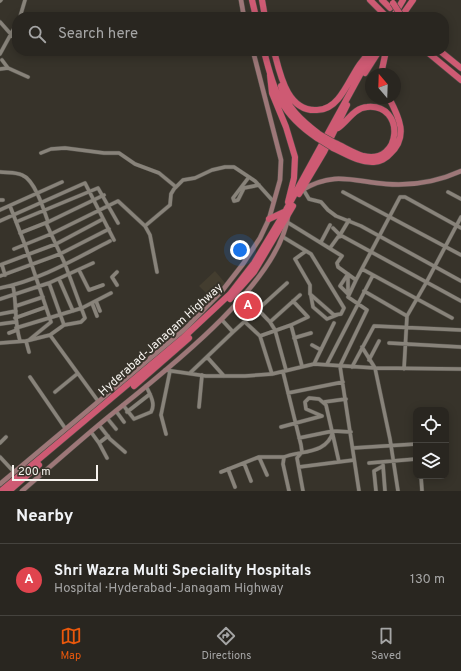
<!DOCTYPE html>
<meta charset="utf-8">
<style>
body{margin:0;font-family:Overpass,sans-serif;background:#312e29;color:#f1f3f6}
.controls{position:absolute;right:12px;bottom:12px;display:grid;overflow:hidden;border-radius:8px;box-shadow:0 2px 10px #0003}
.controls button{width:36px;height:36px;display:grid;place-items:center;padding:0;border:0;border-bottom:1px solid #45433e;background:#292620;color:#f1f3f6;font:20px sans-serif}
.compass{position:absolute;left:365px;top:68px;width:36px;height:36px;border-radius:50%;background:#292620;box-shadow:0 2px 10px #0003;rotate:341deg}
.scale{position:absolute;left:12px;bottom:10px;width:86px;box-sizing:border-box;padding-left:4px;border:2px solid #f7f4ef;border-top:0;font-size:11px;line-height:14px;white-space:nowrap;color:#f7f4ef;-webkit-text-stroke:3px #37332a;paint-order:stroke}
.you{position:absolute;left:240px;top:250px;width:14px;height:14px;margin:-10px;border:3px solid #fff;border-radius:50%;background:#1a73e8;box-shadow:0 0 0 6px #1a73e833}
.badge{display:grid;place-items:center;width:26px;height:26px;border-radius:50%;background:#ea580c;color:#fff;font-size:13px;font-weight:700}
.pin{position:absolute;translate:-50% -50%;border:2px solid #fff;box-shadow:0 1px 4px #0006}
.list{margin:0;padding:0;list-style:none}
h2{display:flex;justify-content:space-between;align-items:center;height:52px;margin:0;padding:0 16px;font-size:17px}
h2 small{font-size:13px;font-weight:400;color:#a5a5a5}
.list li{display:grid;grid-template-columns:26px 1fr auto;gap:12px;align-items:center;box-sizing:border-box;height:72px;padding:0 16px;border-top:1px solid #45433e}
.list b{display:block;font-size:15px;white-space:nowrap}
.list p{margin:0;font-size:13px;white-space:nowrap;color:#a5a5a5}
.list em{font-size:13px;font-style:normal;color:#a5a5a5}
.icon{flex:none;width:22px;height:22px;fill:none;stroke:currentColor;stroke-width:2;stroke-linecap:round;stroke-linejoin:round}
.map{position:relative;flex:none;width:461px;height:491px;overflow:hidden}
.search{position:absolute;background:#292620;box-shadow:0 2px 10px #0003;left:12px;right:12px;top:12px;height:44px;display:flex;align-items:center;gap:10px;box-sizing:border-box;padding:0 14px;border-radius:16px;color:#a5a5a5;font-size:15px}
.sheet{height:124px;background:#292620}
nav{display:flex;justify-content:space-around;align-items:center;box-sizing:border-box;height:56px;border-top:1px solid #45433e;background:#292620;font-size:11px;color:#a5a5a5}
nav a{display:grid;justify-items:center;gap:2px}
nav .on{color:#ea580c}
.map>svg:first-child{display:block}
</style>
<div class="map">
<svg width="461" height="491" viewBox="0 0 461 491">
<rect width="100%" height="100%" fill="#37332a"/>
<!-- built -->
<path fill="#433d2f" d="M215,271L226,284L211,298L199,286Z"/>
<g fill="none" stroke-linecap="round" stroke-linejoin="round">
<!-- street casing -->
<g stroke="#524f48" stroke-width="4.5">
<path id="street" d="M0,1L1,0
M20,17L25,0
M0,22L17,41
M0,54L17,23
M2,60L8,68
M0,69L8,68L28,77
M41,153L51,149L65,148L104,153H119L135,164L159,173L176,187
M0,172C7,173 16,172 22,175C35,180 44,210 48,222
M249,177L233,198L234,201L238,200L244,188L259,185
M303,189L309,199L321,202L328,210L336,216L361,226L461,281
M343,192L461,255
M448,192L461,199
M0,200H3
M10,206L25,245L51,322L29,340
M0,210L62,182
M0,221L85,183L114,240
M16,222L98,188L118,223
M287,222L342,256L337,263L338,267L356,280L348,297L367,310L340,366L359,491
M46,223L65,264L85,318L81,322L64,325L50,335
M145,226L170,205L171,194L174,189L183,180L195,178L212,170L225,167H234L255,181L273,201
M333,228L340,235L349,220
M20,233L48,222L104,195
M283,237L311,254L344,308L341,314L334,315L310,294V285L295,259L306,251
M321,242L330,225
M330,248L338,237L342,236L461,301
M14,249L51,234L118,201L145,226L150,235L157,272
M0,265L56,244L103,219
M2,265L5,275
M362,269L452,318
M79,270L89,290L103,285
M348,274V291
M0,276L60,254L109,229
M59,279L73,311
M356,280L400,197H405L461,228
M49,283L64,325
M117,285L112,277L117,272
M13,286C17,305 14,321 20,341
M0,288C38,281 75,259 110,241
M364,291L407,316
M348,294L340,286L348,274
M244,295L270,322L275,330L286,370
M311,296L313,307L327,319L337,315
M0,299L49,283L93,263
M96,301L100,311
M92,303L97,316
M16,306L43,297
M0,314L16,311
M15,318L46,307
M245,322L260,336
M270,322L300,295
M0,324L15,322
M291,325L308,317L293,301
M16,328L82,308L111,293
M233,332L287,283
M9,333L17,330
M294,338L311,333
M26,341L29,352
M0,343L26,341L50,335L98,401
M389,343L461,347
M312,345L321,350
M362,347L375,368L390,439L398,491
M207,357L224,376
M369,360L379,341
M314,364L334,323
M327,364L373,275
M352,367L374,326L461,330
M404,369L407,316L426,283L461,217
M165,370L206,376H245L272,374L314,364L375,368L461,369
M283,372L301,445L302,452L297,458L303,491
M190,373L233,332L222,320
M272,374L260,336L291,325L302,366
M30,377L65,428
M55,392L77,374
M288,393L343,382
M324,402L346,399
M123,405L134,419L151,412C156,404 150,394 146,386
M199,407L202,375
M116,411L124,422
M127,412L150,394
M322,416L306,409L305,402L309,398L319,399L326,405L339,462
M107,418L116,429
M99,425L110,439L125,452
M281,427L322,416
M91,432L99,443L107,458
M166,434L161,415L170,371
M299,438L333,431L351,432
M0,443L6,437
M99,443L108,436
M353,448L416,444
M0,457L14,472
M259,457L267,475
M244,463L251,481
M369,463L416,459
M383,465L385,491
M299,467L354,460
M228,469L235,487
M221,472L259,457H284
M421,476L422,491
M289,491L283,464L284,457C301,450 326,455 333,432
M376,491L374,471L383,466"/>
</g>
<!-- secondary casing -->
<g stroke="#524f48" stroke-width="5.5">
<path id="secondary" d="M241,0L244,17
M302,190C334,171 352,181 386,184C412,186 437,182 461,171
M0,484L185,329L222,291L243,264L260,238L269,219L280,180L281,160L253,51
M22,491C50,467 78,442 107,418C159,376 279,285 288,216"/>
</g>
<!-- highway casing -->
<g stroke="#524f48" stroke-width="7">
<path id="highway" d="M252,0L256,17
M262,0L265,17
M370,0L387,17
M382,0L390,8
M393,17L403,0
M401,17L413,0
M264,51C274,92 281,114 317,138
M274,51C280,74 287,112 317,110C326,110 333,105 338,99C350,85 356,64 370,53
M426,51L461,80
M440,51L461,68
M365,73L379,51
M381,74L386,51
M270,75L272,93L286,127L295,157L294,178L288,202
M281,86C286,107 302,121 319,134
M335,143C344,147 353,153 363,156C402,166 406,103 367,107C354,108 348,121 338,128
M333,148C346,154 360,163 374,162C379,162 387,158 390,154C409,137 399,117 389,98
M299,194L324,152L347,105
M269,219L284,212
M230,299L254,272L293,206
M134,386L189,338
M1,491L184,337L230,294L254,263L286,210L373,51
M9,491L39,465"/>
</g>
<!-- street -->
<use href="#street" stroke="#88837a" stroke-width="3.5"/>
<!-- secondary -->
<use href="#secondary" stroke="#9d7778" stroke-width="4.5"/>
<!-- highway -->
<use href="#highway" stroke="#ce5a73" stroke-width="6"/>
<!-- highway-bridge casing -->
<g stroke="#524f48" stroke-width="7" stroke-linecap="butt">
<path id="highway-bridge" d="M393,3L402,17
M319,134L335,143
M317,138L333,148"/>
</g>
<!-- highway-bridge -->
<use href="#highway-bridge" stroke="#ce5a73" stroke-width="6"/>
</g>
<g text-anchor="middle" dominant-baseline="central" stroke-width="4" stroke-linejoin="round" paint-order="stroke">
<!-- street labels -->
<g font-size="12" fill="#f7f4ef" stroke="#37332a">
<text transform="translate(161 340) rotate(-42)">Hyderabad-Janagam Highway</text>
</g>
</g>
</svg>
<div class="controls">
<button><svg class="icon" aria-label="locate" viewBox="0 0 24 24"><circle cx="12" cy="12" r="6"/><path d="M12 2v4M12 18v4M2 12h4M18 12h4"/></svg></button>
<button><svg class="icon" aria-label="layers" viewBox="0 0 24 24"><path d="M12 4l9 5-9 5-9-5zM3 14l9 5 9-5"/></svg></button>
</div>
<svg class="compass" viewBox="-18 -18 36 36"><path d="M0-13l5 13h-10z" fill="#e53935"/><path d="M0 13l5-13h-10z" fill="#a5a5a5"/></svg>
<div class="scale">200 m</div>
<div class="you"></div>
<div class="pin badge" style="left:248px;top:306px;background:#e0444e">A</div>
<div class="search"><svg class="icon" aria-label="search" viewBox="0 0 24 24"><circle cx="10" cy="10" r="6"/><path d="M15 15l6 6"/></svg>Search here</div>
</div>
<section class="sheet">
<h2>Nearby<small></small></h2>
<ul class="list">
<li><span class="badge" style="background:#e0444e">A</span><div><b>Shri Wazra Multi Speciality Hospitals</b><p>Hospital · Hyderabad-Janagam Highway</p></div><em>130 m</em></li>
</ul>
</section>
<nav>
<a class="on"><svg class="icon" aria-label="map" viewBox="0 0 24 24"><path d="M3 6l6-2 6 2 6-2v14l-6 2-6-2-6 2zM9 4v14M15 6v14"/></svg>Map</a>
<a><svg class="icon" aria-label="directions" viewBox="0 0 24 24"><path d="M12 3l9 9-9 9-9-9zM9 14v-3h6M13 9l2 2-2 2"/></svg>Directions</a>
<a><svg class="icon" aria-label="saved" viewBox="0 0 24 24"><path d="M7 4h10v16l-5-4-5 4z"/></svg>Saved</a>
</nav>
